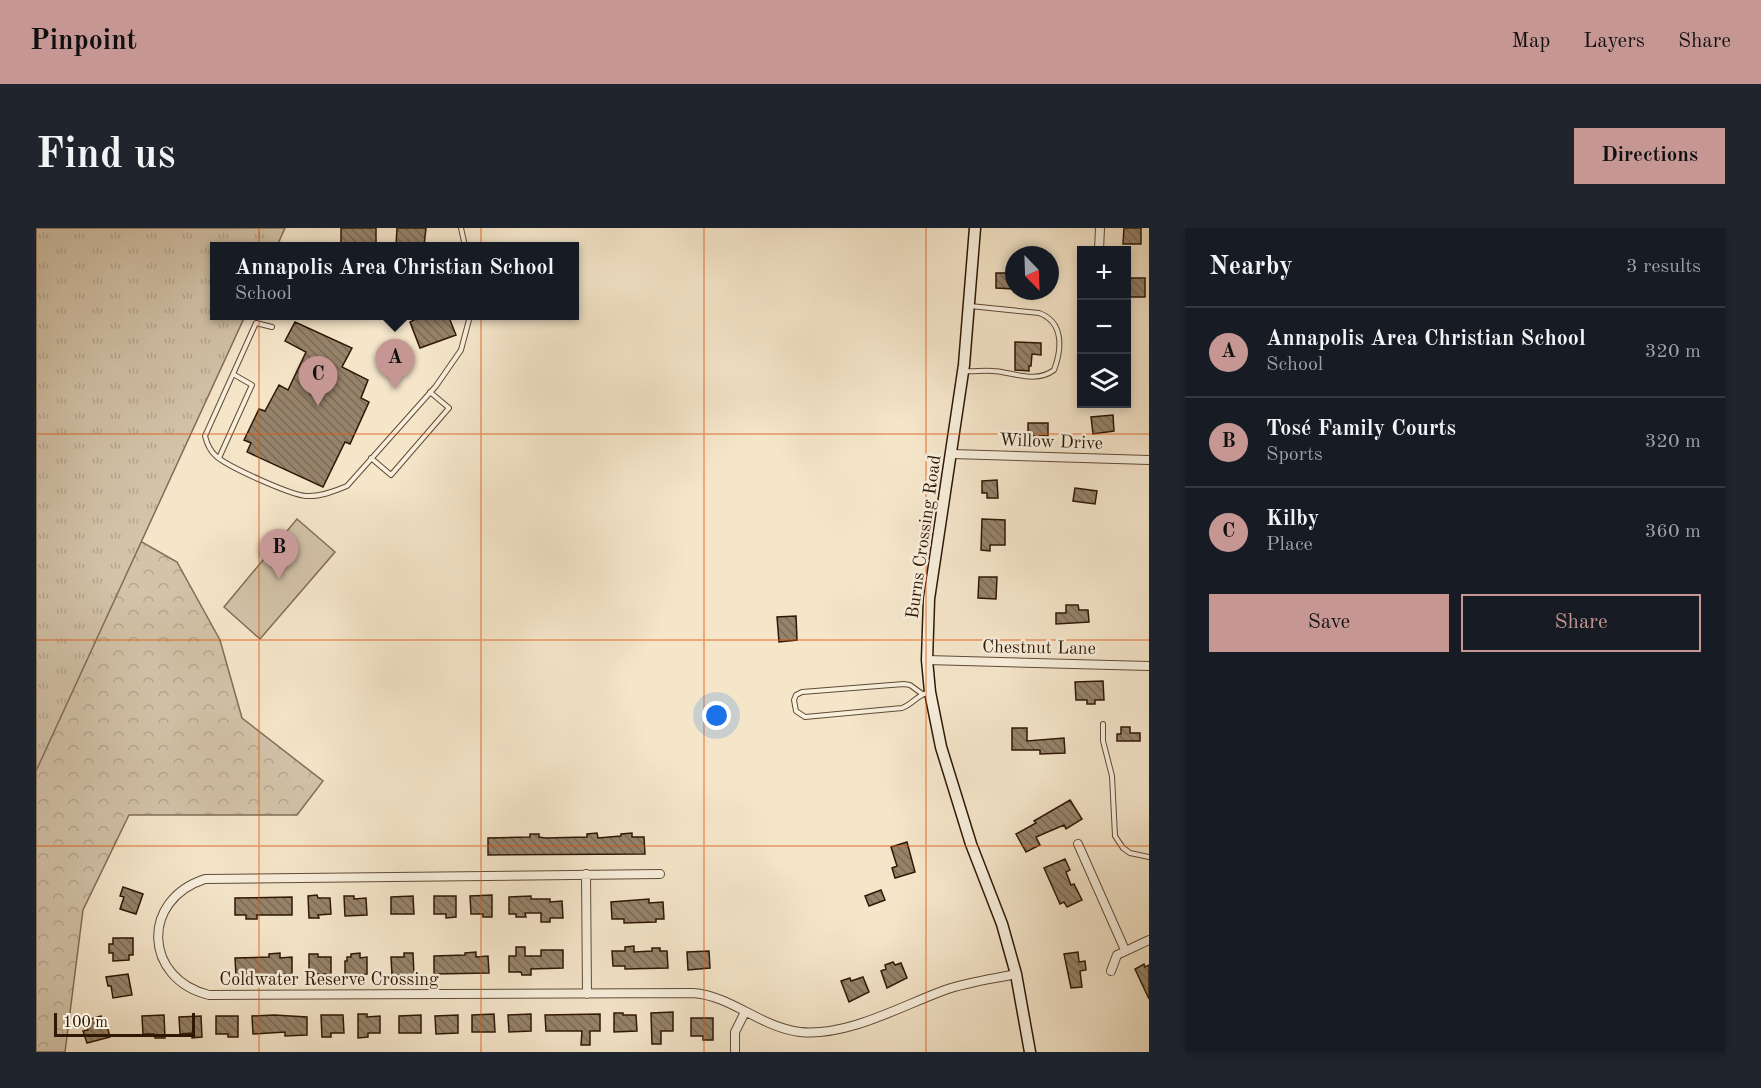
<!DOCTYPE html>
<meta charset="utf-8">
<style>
body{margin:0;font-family:"Old Standard TT",serif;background:#20242c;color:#f1f3f6}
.controls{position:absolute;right:18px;top:18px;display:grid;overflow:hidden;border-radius:0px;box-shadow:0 3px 9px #0003}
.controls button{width:54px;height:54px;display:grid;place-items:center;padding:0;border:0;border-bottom:2px solid #363941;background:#171b24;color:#f1f3f6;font:30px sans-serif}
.compass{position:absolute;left:969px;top:18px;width:54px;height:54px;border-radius:50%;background:#171b24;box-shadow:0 3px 9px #0003;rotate:157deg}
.scale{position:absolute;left:18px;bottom:15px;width:141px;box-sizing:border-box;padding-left:6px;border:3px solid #2f1705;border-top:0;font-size:16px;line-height:21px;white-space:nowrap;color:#2f1705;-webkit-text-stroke:4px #f8efdd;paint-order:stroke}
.you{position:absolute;left:681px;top:488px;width:21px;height:21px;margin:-15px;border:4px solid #fff;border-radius:50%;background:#1a73e8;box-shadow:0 0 0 9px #1a73e833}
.badge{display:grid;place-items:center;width:39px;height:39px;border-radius:50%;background:#c59692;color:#111;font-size:20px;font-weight:700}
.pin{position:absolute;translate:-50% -50px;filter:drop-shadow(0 2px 3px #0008)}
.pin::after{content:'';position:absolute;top:32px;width:21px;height:18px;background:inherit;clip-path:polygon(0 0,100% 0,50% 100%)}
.popup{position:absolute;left:174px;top:14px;width:369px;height:78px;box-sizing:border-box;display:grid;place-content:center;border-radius:0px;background:#171b24;filter:drop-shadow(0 2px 4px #0005);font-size:20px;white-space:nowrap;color:#9ea1a6}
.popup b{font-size:22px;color:#f1f3f6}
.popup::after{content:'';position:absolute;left:50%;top:100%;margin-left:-12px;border:12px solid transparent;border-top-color:#171b24}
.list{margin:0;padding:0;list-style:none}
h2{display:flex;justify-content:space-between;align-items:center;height:78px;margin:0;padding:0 24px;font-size:26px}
h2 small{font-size:20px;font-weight:400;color:#9ea1a6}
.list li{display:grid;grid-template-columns:39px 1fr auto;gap:18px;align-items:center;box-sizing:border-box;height:90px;padding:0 24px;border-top:2px solid #363941}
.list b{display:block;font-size:22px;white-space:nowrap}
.list p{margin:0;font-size:20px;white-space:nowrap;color:#9ea1a6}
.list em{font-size:20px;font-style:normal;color:#9ea1a6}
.actions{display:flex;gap:12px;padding:18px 24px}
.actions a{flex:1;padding:14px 0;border:2px solid #c59692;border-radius:0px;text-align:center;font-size:21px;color:#c59692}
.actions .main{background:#c59692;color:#111}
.icon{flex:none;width:33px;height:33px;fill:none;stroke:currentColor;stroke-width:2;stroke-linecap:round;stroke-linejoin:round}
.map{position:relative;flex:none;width:1113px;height:824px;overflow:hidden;border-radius:0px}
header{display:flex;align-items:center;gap:36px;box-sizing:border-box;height:84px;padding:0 30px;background:#c59692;color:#111}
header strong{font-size:28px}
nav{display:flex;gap:33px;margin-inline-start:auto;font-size:21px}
.intro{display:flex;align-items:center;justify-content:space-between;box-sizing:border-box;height:144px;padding:0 36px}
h1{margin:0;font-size:42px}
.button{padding:15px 27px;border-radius:0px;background:#c59692;color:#111;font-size:21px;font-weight:700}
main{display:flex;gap:36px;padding:0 36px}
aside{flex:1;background:#171b24;border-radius:0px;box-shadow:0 3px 9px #0003}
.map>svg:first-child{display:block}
</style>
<header>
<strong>Pinpoint</strong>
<nav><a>Map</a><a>Layers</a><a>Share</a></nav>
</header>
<div class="intro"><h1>Find us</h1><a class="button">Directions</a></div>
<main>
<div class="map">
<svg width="1113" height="824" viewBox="0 0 1113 824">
<defs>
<pattern id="forest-crowns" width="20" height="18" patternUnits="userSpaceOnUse" patternTransform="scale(1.5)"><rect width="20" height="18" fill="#d3c3a9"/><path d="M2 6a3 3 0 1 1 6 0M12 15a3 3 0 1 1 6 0" fill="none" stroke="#b5a790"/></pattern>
<pattern id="park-tufts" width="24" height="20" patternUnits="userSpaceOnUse" patternTransform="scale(1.5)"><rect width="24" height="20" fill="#d3c3a9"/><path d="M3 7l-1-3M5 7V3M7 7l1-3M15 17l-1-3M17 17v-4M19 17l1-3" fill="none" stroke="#b5a790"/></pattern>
<pattern id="building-back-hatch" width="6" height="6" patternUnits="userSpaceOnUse" patternTransform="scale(1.5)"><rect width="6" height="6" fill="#96836b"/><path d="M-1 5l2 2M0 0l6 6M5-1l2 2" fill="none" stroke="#7b6a56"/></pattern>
</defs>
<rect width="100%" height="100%" fill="#f5e6ca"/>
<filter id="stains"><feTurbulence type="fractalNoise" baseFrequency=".00333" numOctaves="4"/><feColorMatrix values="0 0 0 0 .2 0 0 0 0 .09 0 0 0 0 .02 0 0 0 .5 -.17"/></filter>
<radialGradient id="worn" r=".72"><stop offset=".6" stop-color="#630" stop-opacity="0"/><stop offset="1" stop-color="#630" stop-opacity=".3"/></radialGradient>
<!-- forest -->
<path fill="url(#forest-crowns)" stroke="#816d57" stroke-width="1.5" d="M0,0L179,18V88L104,313L141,334L184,412L206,490L287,553L261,587H93L47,682L29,824H0Z"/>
<!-- park -->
<path fill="url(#park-tufts)" stroke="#816d57" stroke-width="1.5" d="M0,0H249L241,18H179V88H209L0,543Z"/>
<!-- pitch -->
<path fill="#d3c3a9" stroke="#816d57" stroke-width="1.5" d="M261,291L299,324L224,411L188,379Z"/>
<!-- building -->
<path fill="url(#building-back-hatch)" stroke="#2f1705" stroke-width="1.5" d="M305,0H340V17L305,15Z
M361,0H390L388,18H360Z
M1088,0H1105V16H1087Z
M960,45H978V61L960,60Z
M1090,50H1109V69H1090Z
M377,87H412L420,107L384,120L374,94L378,92Z
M259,94L316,120L306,139L332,152L325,170L333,174L314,216L309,214L287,259L211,224L215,215L208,212L223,181L229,183L243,157L252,162L270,124L249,113Z
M979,114L1005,115V127L996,126L995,138H993V143L979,142Z
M1077,187L1078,203L1057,206L1055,189Z
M992,195H1012V208H992Z
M961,252L962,270H951V265H946V253Z
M1039,260L1061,263L1059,276L1037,273Z
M946,291L969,292V317H954V323L945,322Z
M943,349H961L960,371L942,370Z
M1030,377H1042L1043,382H1052L1053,394L1020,396V385H1030Z
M760,388L761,412L743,414L741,389Z
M1067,453L1068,472H1059V476H1051V472H1040L1039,454Z
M1085,499H1094V505H1104V513H1081V506H1085Z
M976,500H991V513L1028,510L1029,525L1004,526V522H976Z
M1034,572L1046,591L1030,601L1028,597L1000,609L1004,617L990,624L980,606L1000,595L998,593Z
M561,605L562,610L585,608V606L596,605V609H608L609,626L452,627V610L494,609V606H503V609L509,610L551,609V606Z
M871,614L879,644L859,650L856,640L861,638L855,619Z
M1029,631L1034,642L1030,644L1035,657L1038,656L1046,672L1031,679L1028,674L1024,676L1008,640Z
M87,659L107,666L100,686L84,681L88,669L84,668Z
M845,662L849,672L833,678L829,668Z
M281,667L282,670H294L295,686L282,687L283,690H273L272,668Z
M456,667V689H447V686H435L434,668Z
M308,668H318V671L330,670L331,687L309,688Z
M377,668L378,686H355V669Z
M398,668H420V689L410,690V686H398Z
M495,668V671H514V674L526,673L527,690H514V694H505V685H489L490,689H480V686H473V669Z
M256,669V687H221V691H210V687H199V670Z
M613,671V675L627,674L628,691H620V694L588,695V691H576L575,674Z
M77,710H97V727H93V732L77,733V725H73V716H77Z
M598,718V724L616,723V720H624V723H631L632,740L589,741V738H577L576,723H589V719Z
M480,719H489V728H505V722H527V740L495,741V747H486L485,744H473V728H480Z
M673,723L674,740L652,742L651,724Z
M440,724V729L452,728L453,745L398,746V728L429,727V725Z
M1042,724L1043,734L1049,733L1050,742L1044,743L1046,759L1035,760L1028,726Z
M244,725V730L256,729V746L200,748L199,730L233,729V726Z
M324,725V730L331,729V746L309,747V733H311V729H315V726Z
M368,725H377L378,747H356L355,729H368Z
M273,726H282V729H295V746H273Z
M857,734L859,737L865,735L871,750L851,760L845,743L850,741L849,737Z
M1108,736L1109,739L1113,737V771L1099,741Z
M92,746L96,767L77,770L75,758H72L70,749Z
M827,749L833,764L813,774L805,753L814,750L815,753Z
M637,784V803H625V816H616L615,785Z
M578,785H587V787H600L601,803L578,804Z
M322,786H331V789L344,788V805H332V809L322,810Z
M458,786L459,804H436V787Z
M495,786V803L473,804L472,787Z
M564,786V803H554V817H545L546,803H510L509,787Z
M128,787L129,810H119L118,806H107L106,788Z
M238,787L271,789V807L249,808V804L217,806L216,788Z
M285,787H307L308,805H295V809H286Z
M385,787V805H363V788Z
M422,787V805L400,806L399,788Z
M65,788L66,794H70L74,809L51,815L47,803L52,802L49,793Z
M165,788L166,809L156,810V805L144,806L143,789Z
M180,788H202V809H192V806H180Z
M655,790H677V812H667V808H655Z"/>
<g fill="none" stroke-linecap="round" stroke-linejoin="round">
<!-- lane casing -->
<g stroke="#604b36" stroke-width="6">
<path id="lane" d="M425,0L429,18
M236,99L220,95L169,208C171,216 174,223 180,228C192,239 255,267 270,268C284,269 299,263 311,258L400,158L425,122L434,88
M928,143C937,144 947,142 957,143C977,144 999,156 1018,142C1026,121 1028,94 1003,85L934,78
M183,230L216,157L197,146
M335,230L355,247L413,180L394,164
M885,465L874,457L868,456L766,464L760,467L758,472L760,483L769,489L866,480C877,476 882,466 894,464
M1067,496V513L1076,548L1079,608L1087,620L1094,625L1113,629"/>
</g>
<!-- street casing -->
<g stroke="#604b36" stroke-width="10">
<path id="street" d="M1063,22L1064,0
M916,226L1113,232
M891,432L1113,438
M1042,616L1089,722
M550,646L551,766
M624,646L169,651C104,672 108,751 173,767L657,765C696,768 724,799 764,804C811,809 865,778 909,762C932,754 956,751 980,746
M1075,743L1081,727L1113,712
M699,824V804L709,784"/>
</g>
<!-- secondary casing -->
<g stroke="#2f1705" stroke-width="13">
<path id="secondary" d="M939,0L928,137L893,371L891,432L894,464L905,519L935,616L966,696L980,746L994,824"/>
</g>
<!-- lane -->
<use href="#lane" stroke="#f8efdd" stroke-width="4"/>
<!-- street -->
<use href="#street" stroke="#f8efdd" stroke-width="8"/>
<!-- secondary -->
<use href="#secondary" stroke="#f8efdd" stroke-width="10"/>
</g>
<!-- grid -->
<path fill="none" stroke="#df560c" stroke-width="1.5" stroke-opacity="0.55" d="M223,0V824M445,0V824M668,0V824M890,0V824M0,206H1113M0,412H1113M0,618H1113"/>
<g text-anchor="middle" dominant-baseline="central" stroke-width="5" stroke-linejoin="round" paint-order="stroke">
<!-- street labels -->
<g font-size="18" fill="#2f1705" stroke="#f8efdd">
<text transform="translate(1015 214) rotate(2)">Willow Drive</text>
<text transform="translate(888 309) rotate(-82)">Burns Crossing Road</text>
<text transform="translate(1003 420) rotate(1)">Chestnut Lane</text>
<text x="293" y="752">Coldwater Reserve Crossing</text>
</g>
</g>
<rect width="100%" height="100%" filter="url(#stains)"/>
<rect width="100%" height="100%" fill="url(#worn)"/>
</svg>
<div class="controls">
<button>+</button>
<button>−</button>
<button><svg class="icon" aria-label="layers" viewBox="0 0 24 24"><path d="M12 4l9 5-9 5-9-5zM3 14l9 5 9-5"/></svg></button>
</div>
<svg class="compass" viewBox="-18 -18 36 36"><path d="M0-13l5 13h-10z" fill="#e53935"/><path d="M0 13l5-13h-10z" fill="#9ea1a6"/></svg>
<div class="scale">100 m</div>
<div class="you"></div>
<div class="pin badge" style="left:359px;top:161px">A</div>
<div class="popup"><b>Annapolis Area Christian School</b>School</div>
<div class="pin badge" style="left:243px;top:351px">B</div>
<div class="pin badge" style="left:282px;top:178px">C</div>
</div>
<aside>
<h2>Nearby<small>3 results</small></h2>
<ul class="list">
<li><span class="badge">A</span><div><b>Annapolis Area Christian School</b><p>School</p></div><em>320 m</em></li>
<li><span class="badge">B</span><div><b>Tosé Family Courts</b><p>Sports</p></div><em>320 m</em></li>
<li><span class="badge">C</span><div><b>Kilby</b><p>Place</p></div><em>360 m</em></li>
</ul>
<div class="actions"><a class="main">Save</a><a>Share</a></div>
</aside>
</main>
